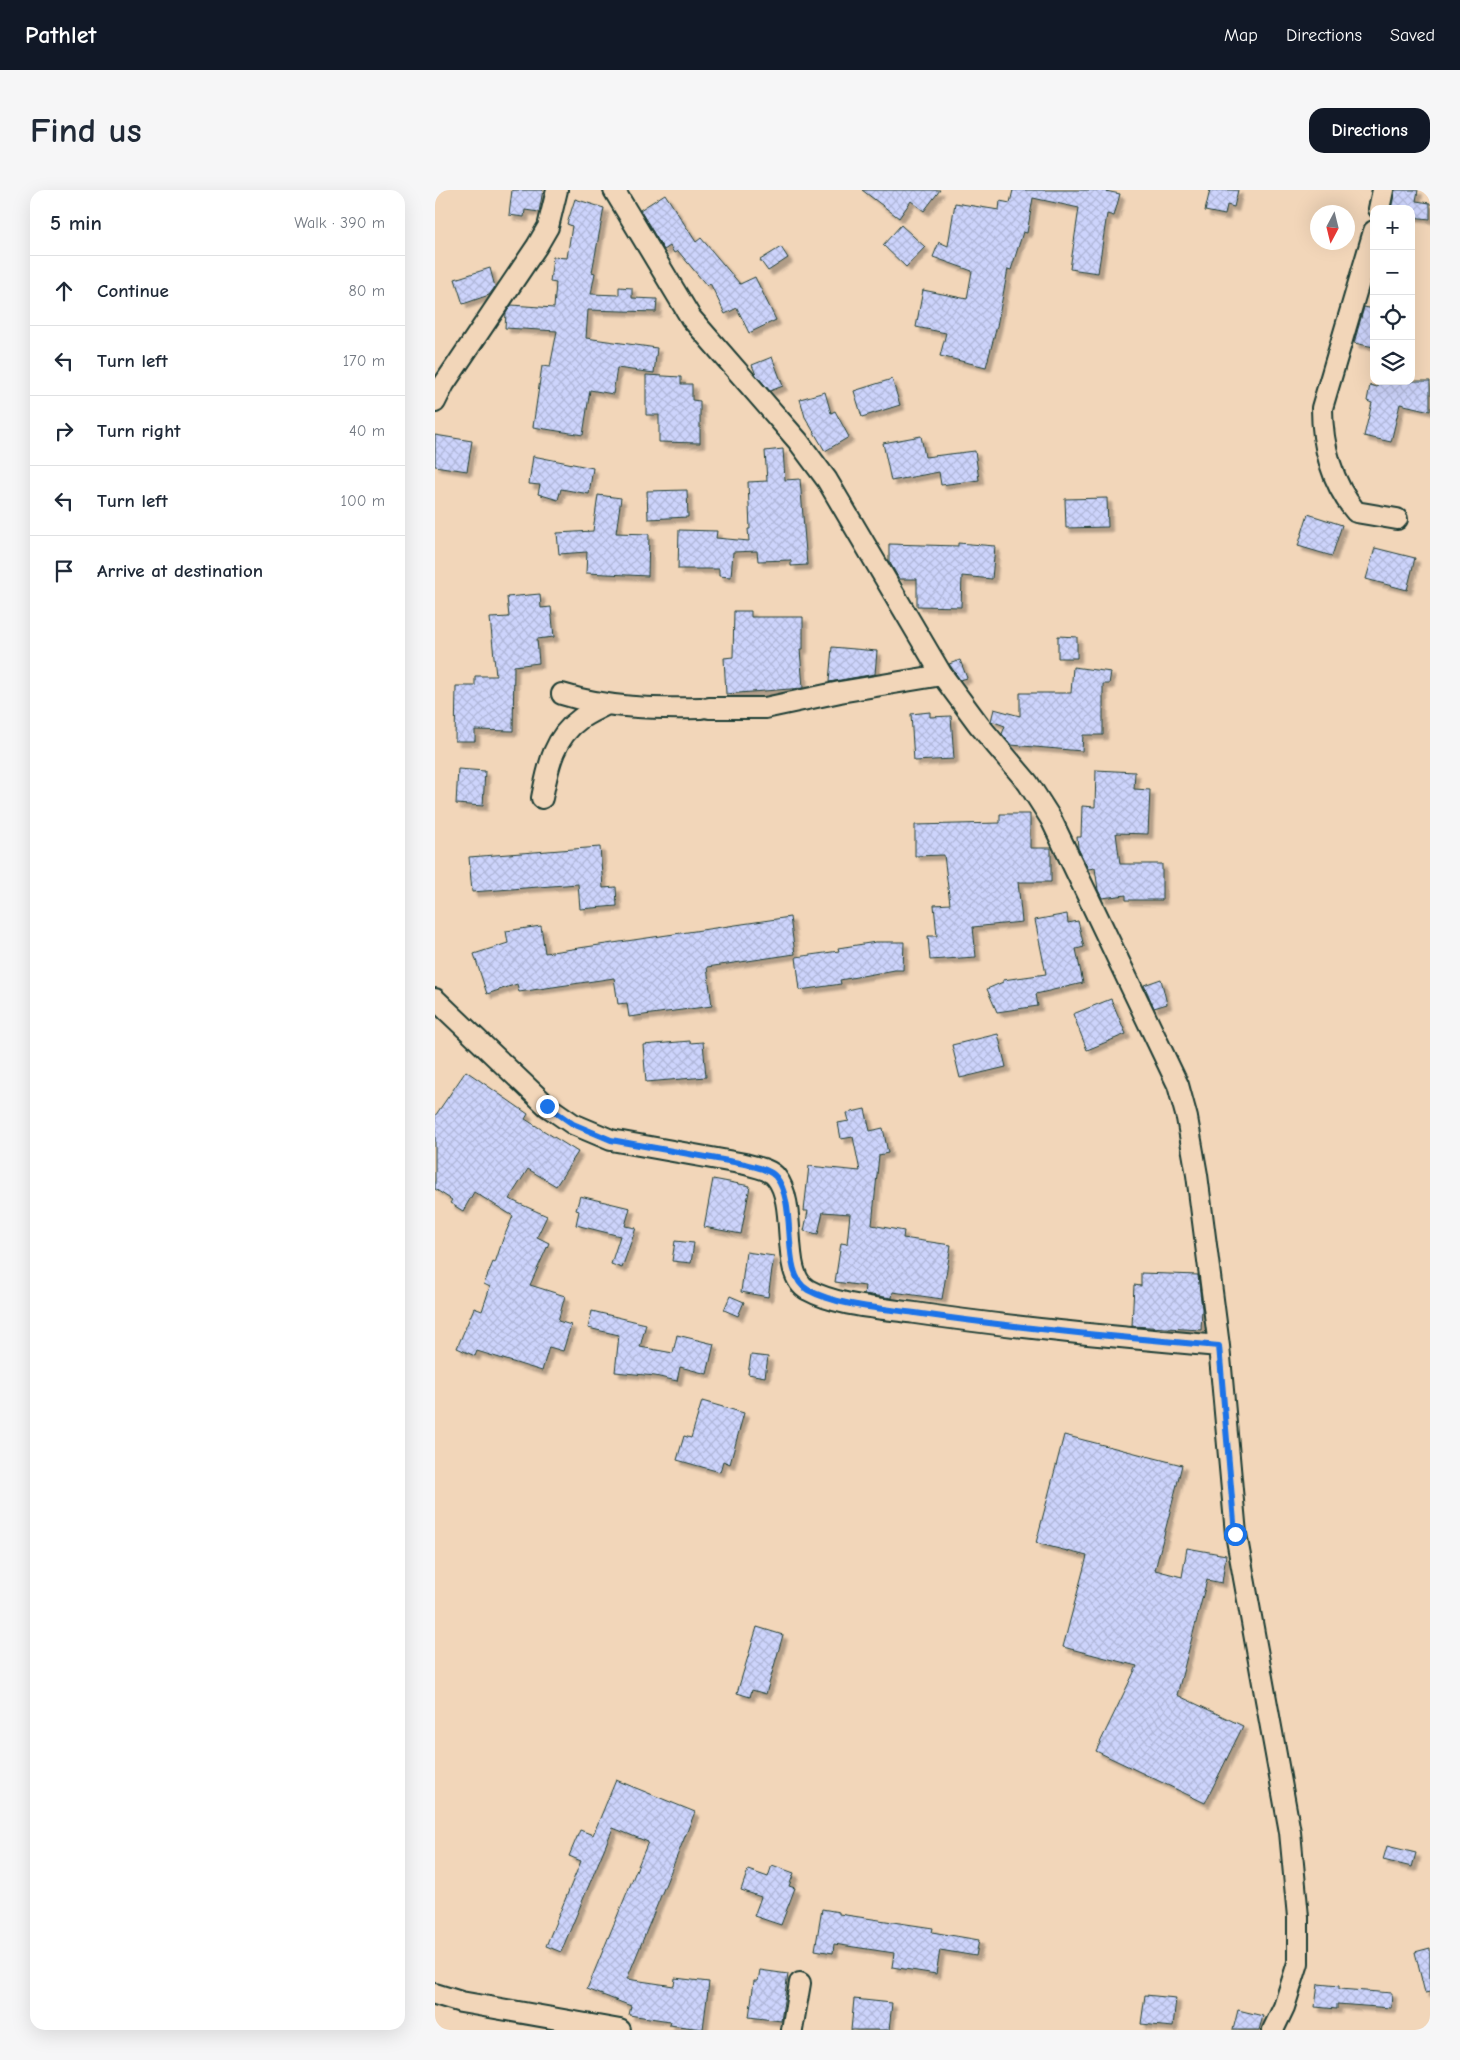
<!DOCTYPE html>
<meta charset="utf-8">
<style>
body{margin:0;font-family:"Comic Neue",sans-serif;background:#f6f6f7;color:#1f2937}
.controls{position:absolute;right:15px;top:15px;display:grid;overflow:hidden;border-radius:10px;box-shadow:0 5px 20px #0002}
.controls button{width:45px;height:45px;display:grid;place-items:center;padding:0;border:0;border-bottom:1px solid #e0e1e3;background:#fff;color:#1f2937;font:25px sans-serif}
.compass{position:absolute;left:875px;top:15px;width:45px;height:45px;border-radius:50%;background:#fff;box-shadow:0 5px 20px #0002;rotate:187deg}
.stop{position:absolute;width:15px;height:15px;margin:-11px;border:4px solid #1a73e8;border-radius:50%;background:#fff}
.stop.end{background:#1a73e8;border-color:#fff;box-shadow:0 1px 5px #0008}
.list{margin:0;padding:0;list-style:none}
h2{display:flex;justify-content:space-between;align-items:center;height:65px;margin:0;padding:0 20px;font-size:21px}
h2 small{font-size:16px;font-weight:400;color:#747a83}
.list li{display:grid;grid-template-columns:32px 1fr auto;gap:15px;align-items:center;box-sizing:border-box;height:70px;padding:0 20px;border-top:1px solid #e0e1e3}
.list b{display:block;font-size:19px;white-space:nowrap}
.list em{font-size:16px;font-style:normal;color:#747a83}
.icon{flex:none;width:28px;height:28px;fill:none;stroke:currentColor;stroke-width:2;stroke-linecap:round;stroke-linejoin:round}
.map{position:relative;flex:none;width:995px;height:1840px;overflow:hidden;border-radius:15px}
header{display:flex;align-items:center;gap:30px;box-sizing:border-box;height:70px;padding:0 25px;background:#111827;color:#fff}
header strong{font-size:24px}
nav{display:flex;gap:28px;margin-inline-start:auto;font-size:18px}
.intro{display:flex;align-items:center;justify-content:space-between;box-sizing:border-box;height:120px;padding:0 30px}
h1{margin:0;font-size:35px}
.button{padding:12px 22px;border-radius:15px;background:#111827;color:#fff;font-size:18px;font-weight:700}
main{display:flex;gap:30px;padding:0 30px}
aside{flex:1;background:#fff;border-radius:15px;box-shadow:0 5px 20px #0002}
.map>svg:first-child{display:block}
</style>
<header>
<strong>Pathlet</strong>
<nav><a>Map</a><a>Directions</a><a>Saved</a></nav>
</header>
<div class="intro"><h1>Find us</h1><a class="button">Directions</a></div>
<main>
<aside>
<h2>5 min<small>Walk · 390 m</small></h2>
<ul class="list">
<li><svg class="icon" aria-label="ahead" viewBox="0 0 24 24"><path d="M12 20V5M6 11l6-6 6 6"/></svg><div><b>Continue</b></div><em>80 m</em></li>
<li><svg class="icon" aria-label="left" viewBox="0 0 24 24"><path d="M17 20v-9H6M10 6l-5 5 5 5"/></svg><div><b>Turn left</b></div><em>170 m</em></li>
<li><svg class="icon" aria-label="right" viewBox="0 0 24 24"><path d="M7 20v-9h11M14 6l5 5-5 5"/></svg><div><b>Turn right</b></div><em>40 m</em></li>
<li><svg class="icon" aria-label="left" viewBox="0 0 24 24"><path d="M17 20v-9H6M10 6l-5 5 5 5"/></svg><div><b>Turn left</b></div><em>100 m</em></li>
<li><svg class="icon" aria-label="arrive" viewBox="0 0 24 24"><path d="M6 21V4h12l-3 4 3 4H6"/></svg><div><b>Arrive at destination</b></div></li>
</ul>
</aside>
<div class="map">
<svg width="995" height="1840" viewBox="0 0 995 1840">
<defs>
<pattern id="building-cross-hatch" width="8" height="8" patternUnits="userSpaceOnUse" patternTransform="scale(1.25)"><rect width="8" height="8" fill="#cdd4fc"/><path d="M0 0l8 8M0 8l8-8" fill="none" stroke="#b0b7d9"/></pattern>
<filter id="shadow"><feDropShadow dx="4.5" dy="4.5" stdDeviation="1" flood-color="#0004"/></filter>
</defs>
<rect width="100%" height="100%" fill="#f2d6b9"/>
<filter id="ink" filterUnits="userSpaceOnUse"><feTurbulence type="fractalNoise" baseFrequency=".02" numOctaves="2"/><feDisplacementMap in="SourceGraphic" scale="10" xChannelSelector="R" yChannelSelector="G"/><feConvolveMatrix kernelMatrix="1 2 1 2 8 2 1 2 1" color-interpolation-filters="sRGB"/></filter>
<g filter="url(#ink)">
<!-- building -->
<path fill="url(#building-cross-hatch)" stroke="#1f3d34" filter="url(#shadow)" d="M77,0H108L104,22L90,20L89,27L74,25Z
M427,0H505L489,21L476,11L464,28Z
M578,0H666L685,4L679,26L672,24L663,83L635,79L644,18L598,8L592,43L588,42L576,80L573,79L562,136L551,177L505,166L511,143L481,137L488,100L532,109L537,81L498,67L504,52L513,56L520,13L564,20L565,11L575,13Z
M775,0H803L799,17L792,15L790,25L770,21Z
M960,0H983L981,11L995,13V29L976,27V19H956Z
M230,4L261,52L266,48L305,94L320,87L341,130L314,143L302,118L290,124L275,93L272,96L243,61L239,63L235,56L229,60L205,20Z
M140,9L169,18L157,82L160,83L156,104L184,105V97L197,98V108L222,109L221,122L153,120L151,148L222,158L219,183L182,178L178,204L155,200L148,245L98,237L107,176L115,177L122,141L70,138L71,123L76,115L119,118L121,93L115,92L118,67L132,68L137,36L132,34Z
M466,35L490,57L471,77L448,55Z
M346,57L353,68L333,81L325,70Z
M55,78L60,97L54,105L28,114L20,89Z
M929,117L939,119V157L919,153Z
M337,167L348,196L335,201L321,185L317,175Z
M211,185L246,187V194H257V210L265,211V253L224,252V225H211Z
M457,189L465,215L427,227L419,201Z
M943,191H995V221L965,214L956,252L929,246L937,213L932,211L935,195L942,197Z
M390,202L396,223L400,221L414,247L390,261L370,227L365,209Z
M0,245L37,251L32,281L0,276Z
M486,246L490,267L540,261L544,290L506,295L504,282L456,291L448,253Z
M348,259L350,290L365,289L372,375L356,376V370L323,371L322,361L298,362L296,387L284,386V379H243L244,340L282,341L281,348L314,351L313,339H315L313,292L332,291L330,261Z
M98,266L158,278L154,304L126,299L123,310L103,304L105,295L94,294Z
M252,300L253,327L213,329L212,301Z
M163,305L186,308L181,343L214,344L213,386L151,383L152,362L124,364L122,343L158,341Z
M672,308L673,337L631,338L630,309Z
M873,324L907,335L897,366L863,356Z
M523,353L560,356L557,389L527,386L526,417L482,416V389H464L454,371V354L523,356Z
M940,358L980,368L972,400L931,389Z
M105,404L106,418L116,417L119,447L102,449L104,473L79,476L78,541L40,540V551H20L21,496H40V486H61L55,428L74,427L72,407Z
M299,421H316V427H368V459H365L368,498L291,504L289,468L298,467Z
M623,446L642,447V468H623Z
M397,457L442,461L440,484L394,492Z
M525,470L532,488L525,490L514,474Z
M638,477L676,482L674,494H668V545H648L647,561L576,555L567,544L570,536L556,531L559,519L585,526V503H636Z
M495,522V527L516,526L519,569L479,571L476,524Z
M23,579L50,581L48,616L21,614Z
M661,580L700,582L699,599L715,600L713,644L681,643L685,674H727V710H691V705L667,708L663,700L660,678L653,679L643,658L642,647H646L647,616L660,617Z
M565,624H595V658H616V692H583L587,732L538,737L541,767L495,770L493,746H502L499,715L515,714L509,665L480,666V635L565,633Z
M165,657L168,698L181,697L182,716L145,719L143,694L37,702L34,667Z
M632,724L633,733L643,731L649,757L641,759L648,793L601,804L603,816L562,822L552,799L568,792V790L611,784L600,730Z
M355,727L360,764L272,777L277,816L194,827L192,813L183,814L179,788L84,802L82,794L52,804L39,764L73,753L71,741L106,736L110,763Z
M441,752H469L468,780H460L405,790L406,794L365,800L361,767L404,761L403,758Z
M726,789L732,814L719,818L709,795Z
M676,809L691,844L652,860L638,824Z
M563,844L571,877L525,888L517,855Z
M255,851V853L268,852L271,887L211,892L208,855Z
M31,881L93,924L90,929L143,962L121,996L93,979L74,1009L112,1026L102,1047L114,1053L95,1095L130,1106L123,1131L136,1135L128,1161L114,1157L107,1181L42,1161L40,1166L22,1158L39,1118L47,1121L55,1097L49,1094L58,1072L60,1073L68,1049L78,1026L39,1002L28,1021L15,1013L17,1010L0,999V926Z
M430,919L435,941L448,938L453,963L444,965L437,1035L469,1041L468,1048L516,1055L507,1109L458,1102L457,1108L429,1104L430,1096L400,1092L406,1053L412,1054L415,1024L388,1022L383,1044L369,1041L373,1021H369L374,976L425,981L418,947L406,949L403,933L414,931L412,923Z
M278,989L315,996L306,1044L269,1037Z
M145,1006L195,1018L190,1036L201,1038L187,1078L176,1074L185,1046L141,1035L144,1021L141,1020Z
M240,1051L259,1053L256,1073L237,1071Z
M311,1062L339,1066L333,1107L306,1102Z
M706,1083L763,1085L767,1119L766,1140L697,1136L699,1095L706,1096Z
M295,1106L309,1112L303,1126L289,1120Z
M157,1121L211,1134L205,1157L238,1163L242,1145L279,1154L272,1184L245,1177L242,1191L220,1186L180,1182L184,1145L153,1138Z
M316,1165L333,1167L330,1187L313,1184Z
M267,1211L309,1223L295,1274L288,1271L285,1282L242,1270L249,1246L256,1248Z
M629,1245L747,1275L720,1380L747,1387L752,1358L791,1365L787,1393L772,1390L742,1505L808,1536L770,1613L661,1561L702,1476L628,1457L652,1366L601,1353Z
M322,1437L348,1445L331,1504L317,1500L315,1507L302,1503Z
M181,1590L260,1622L192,1789L239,1796L240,1788L274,1792L268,1839L234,1835L235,1831L194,1825L196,1816L152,1799L213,1652L178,1638L126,1762L111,1756L146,1671L134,1666L145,1640L158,1645Z
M952,1656L981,1663L977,1677L948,1670Z
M337,1675L359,1683L354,1696L360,1698L346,1735L319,1726L326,1707L306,1700L313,1680L333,1687Z
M387,1719L404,1722V1724L498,1738L497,1742L544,1750L541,1766L505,1760L501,1784L457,1777L459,1763L399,1754L398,1763L380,1760Z
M995,1758V1802L990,1803L980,1762Z
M325,1780L353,1784L346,1831L314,1827L319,1791H323Z
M883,1794L904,1796V1799L957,1803L956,1818L902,1814V1819L880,1817Z
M710,1805L741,1808L738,1837L706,1834Z
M419,1809L457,1813L454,1840H416Z
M803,1820L828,1826L824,1840H798Z"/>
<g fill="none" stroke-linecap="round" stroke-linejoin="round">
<!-- minor casing -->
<g stroke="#1f3d34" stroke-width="24">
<path id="minor" d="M179,0L256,128L363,251L392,290L507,485L544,535L593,593L616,629L743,895L752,928L762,985L784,1156L801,1344L855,1642L863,1727V1773L849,1817L838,1840
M944,19L948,0
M939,41L887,218C887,255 897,294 921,322L962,329
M0,212L9,194L102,56L113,37L122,0
M127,504C171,518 220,519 266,518
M274,518H330L405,502L507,485
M107,608C113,578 118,548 145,529C153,523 163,519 172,514
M0,809L112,916L138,934L176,950L310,974C320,977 335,979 341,987C364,1015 344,1085 373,1100C402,1116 446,1118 480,1123C581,1138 682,1147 784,1156
M0,1804L26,1812L185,1840
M357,1840L365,1793"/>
</g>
<!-- minor -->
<use href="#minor" stroke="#f2d6b9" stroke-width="20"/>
</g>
</g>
<g fill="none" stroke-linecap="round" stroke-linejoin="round" filter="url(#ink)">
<!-- route -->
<path stroke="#1a73e8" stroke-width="6" d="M112,916L138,934L176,950L310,974C320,977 335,979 341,987C364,1015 344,1085 373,1100C403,1116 446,1118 480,1123C581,1138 682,1147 784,1156L800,1344"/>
</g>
</svg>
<div class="controls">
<button>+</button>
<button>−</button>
<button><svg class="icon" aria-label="locate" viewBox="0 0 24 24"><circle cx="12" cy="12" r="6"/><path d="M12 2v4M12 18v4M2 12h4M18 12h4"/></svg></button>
<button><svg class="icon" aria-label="layers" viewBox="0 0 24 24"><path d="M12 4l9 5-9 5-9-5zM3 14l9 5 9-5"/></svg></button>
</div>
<svg class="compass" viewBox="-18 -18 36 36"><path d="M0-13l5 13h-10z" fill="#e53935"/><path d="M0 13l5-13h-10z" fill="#747a83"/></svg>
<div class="stop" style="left:800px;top:1344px"></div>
<div class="stop end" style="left:112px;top:916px"></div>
</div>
</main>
